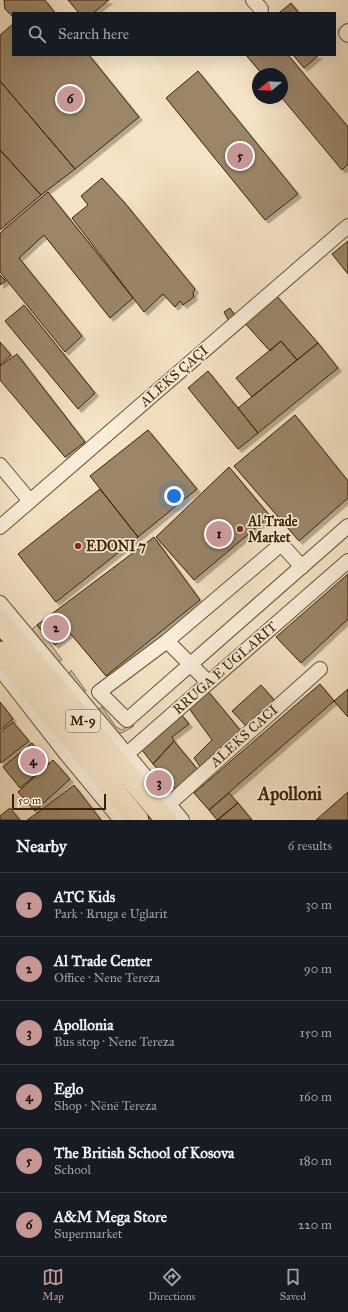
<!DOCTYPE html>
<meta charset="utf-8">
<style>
body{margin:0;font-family:"IM FELL Great Primer",serif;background:#20242c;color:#f1f3f6}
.compass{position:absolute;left:252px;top:68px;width:36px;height:36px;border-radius:50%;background:#171b24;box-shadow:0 4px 16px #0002;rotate:252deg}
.scale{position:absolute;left:12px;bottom:10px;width:94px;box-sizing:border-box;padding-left:4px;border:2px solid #3b2105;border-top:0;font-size:11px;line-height:14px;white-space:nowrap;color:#3b2105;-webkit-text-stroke:3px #f8edd9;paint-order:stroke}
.you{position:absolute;left:174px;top:496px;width:14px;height:14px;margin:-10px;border:3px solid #fff;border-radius:50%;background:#1a73e8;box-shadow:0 0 0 6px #1a73e833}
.badge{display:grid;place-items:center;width:26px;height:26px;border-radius:50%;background:#c59692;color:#111;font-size:13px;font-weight:700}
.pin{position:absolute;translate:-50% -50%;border:2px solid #fff;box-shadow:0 1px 4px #0006}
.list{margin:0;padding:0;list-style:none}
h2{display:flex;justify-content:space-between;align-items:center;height:52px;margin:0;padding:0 16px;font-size:17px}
h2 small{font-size:13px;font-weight:400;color:#9ea1a6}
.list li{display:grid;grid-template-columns:26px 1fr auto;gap:12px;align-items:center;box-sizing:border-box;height:64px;padding:0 16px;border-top:1px solid #363941}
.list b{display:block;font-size:15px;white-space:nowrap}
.list p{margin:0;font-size:13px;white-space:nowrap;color:#9ea1a6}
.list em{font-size:13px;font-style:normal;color:#9ea1a6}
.icon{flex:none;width:22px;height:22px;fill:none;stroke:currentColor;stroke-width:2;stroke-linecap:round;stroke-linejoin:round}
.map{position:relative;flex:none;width:348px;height:820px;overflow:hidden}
.search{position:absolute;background:#171b24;box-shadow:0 4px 16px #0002;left:12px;right:12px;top:12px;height:44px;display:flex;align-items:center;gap:10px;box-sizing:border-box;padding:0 14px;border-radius:0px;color:#9ea1a6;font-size:15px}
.sheet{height:436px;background:#171b24}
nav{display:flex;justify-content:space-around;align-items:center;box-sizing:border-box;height:56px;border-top:1px solid #363941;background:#171b24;font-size:11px;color:#9ea1a6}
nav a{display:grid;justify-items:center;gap:2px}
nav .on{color:#c59692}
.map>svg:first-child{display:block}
</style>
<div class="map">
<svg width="348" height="820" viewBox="0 0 348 820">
<defs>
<filter id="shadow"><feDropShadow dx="3.5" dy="3.5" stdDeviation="0" flood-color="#0004"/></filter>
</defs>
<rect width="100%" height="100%" fill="#f4e3c4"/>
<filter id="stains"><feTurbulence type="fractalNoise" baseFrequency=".005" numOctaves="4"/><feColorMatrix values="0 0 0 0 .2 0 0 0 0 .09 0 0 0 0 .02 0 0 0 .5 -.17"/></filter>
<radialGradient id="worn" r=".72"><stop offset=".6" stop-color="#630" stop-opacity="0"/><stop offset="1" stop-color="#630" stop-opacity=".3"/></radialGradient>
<!-- green -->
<path fill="#d5c2a4" stroke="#887254" d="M37,625L62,660L57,662L32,629Z
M71,670L86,691H82L69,674Z
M102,707L116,727L122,730L130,725L134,726L122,733L117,732L98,709Z"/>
<!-- building -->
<path fill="#9b8668" stroke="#3b2105" filter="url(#shadow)" d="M4,0H45L55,13H13V17L5,9Z
M68,0H109L93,13H79Z
M291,3L299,13H279Z
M13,24V55H89L139,117L75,169L0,81V35Z
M246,55H288L348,127V164L342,170L282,98V74H262Z
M293,55H319L304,68Z
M198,71L298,194L265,220L166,98Z
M0,81L75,169L41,195L0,150Z
M0,150L41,195L0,230Z
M102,178L124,202L195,289L193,293L194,297L183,305L180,301L175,307L163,294L144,312L72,218L88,205L81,196Z
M48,192L133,298L110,318L44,235L19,258L82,336L65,352L0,272V233Z
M348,241V274L332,254Z
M0,275L6,281L0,285Z
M275,294L318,343L297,360L281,341L270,351L243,321Z
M24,305L95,393L78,409L5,321Z
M230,308L237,319L230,323L224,312Z
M281,341L297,360L252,397L236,378Z
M0,342L11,355L0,365Z
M318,343L338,368L258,433L238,408Z
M17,354L85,442L65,457L0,380V366Z
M208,371L258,433L238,449L188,388Z
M295,415L348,481V498L299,541L234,466Z
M148,430L197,489L138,537L90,476Z
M229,467L270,516L194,580L156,537Z
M100,489L138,537L56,602L18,554Z
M154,537L200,600L106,676L70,633L55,645L37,625Z
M348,574V619L301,663L276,637Z
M320,684L334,701L209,810L194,793Z
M261,685L275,701L247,727L232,711Z
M348,689V717L334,701Z
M207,690L241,731L201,768L194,758L212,740L188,707Z
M0,702L13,719L0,730Z
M181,714L189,724L172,737L174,741L153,764L138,745Z
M13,722L29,741L1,763L0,761V732Z
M174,741L198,770L176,790L153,764Z
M32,743L49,764L20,788L3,767Z
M53,760L70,779L35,811L18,792Z
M74,785L101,820H27L40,811Z
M348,792V820H316Z
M229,793L238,803L217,820L209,810Z
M238,803L252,820H218Z
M10,808L20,820H0V816Z"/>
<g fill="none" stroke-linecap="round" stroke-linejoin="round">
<!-- minor casing -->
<g stroke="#695235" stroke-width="16">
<path id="minor" d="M253,0L261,9
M348,31L346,33L348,35
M0,465L30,501
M0,527L348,226
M0,603L182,820
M167,641L279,546H283L302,567
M0,669L67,755L121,820
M208,682L167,641L99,692L127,720L348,526
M112,767L348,561
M169,804L320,669"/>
</g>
<!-- highway casing -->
<g stroke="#3b2105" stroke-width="23">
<path id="highway" d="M0,622L166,820
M0,652L138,820"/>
</g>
<!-- minor -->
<use href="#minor" stroke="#f8edd9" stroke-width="14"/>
<!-- highway -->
<use href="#highway" stroke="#f4e3c4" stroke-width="21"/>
</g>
<!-- markers -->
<g fill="#8f2418" stroke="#f8edd9" stroke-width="1.5">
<circle cx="240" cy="529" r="4"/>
<circle cx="78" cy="546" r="4"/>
</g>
<g text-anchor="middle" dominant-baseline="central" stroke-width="3.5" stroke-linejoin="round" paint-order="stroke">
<!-- shield labels -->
<rect fill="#f8edd9" stroke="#745e45" stroke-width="1" x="66" y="710" width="34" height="22" rx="3"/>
<g font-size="13" font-weight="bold" fill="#3b2105">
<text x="83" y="721">M-9</text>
</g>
<!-- street labels -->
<g font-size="14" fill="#3b2105" stroke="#f8edd9">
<text transform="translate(174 376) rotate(-41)">ALEKS ÇAÇI</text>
<text transform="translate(225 668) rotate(-41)">RRUGA E UGLARIT</text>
<text transform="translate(244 736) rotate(-42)">ALEKS CACI</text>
</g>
<!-- poi labels -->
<g font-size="14" font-weight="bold" fill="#3b2105" stroke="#f8edd9" text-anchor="start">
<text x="248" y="521">Al Trade<tspan x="248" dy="16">Market</tspan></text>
<text x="86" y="546">EDONI 7</text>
</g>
<!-- district labels -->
<g font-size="18" font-weight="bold" fill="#3b2105" stroke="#f8edd9">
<text x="290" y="794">Apolloni</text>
</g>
</g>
<rect width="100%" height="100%" filter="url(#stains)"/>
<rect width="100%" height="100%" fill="url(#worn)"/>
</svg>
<svg class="compass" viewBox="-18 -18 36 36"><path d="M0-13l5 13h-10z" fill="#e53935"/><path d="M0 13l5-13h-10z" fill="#9ea1a6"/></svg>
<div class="scale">50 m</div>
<div class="you"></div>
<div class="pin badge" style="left:219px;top:534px">1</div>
<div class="pin badge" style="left:56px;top:628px">2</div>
<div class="pin badge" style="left:159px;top:783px">3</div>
<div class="pin badge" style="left:33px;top:761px">4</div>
<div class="pin badge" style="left:240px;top:156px">5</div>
<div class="pin badge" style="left:70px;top:99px">6</div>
<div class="search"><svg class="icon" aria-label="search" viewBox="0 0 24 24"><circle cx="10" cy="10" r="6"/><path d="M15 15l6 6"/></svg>Search here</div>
</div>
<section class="sheet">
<h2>Nearby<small>6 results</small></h2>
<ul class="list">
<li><span class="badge">1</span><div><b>ATC Kids</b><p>Park · Rruga e Uglarit</p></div><em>30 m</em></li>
<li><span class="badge">2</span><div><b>Al Trade Center</b><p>Office · Nene Tereza</p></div><em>90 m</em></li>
<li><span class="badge">3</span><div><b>Apollonia</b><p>Bus stop · Nene Tereza</p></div><em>150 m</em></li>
<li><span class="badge">4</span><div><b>Eglo</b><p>Shop · Nënë Tereza</p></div><em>160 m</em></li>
<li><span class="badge">5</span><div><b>The British School of Kosova</b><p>School</p></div><em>180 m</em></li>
<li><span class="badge">6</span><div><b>A&amp;M Mega Store</b><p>Supermarket</p></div><em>220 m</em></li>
</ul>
</section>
<nav>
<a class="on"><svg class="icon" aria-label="map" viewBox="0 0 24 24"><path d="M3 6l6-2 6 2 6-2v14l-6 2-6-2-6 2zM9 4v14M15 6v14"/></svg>Map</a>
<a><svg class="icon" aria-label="directions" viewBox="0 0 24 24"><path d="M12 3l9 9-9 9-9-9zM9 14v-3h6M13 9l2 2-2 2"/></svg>Directions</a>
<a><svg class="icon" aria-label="saved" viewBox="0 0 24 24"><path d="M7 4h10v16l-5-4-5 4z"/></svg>Saved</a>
</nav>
